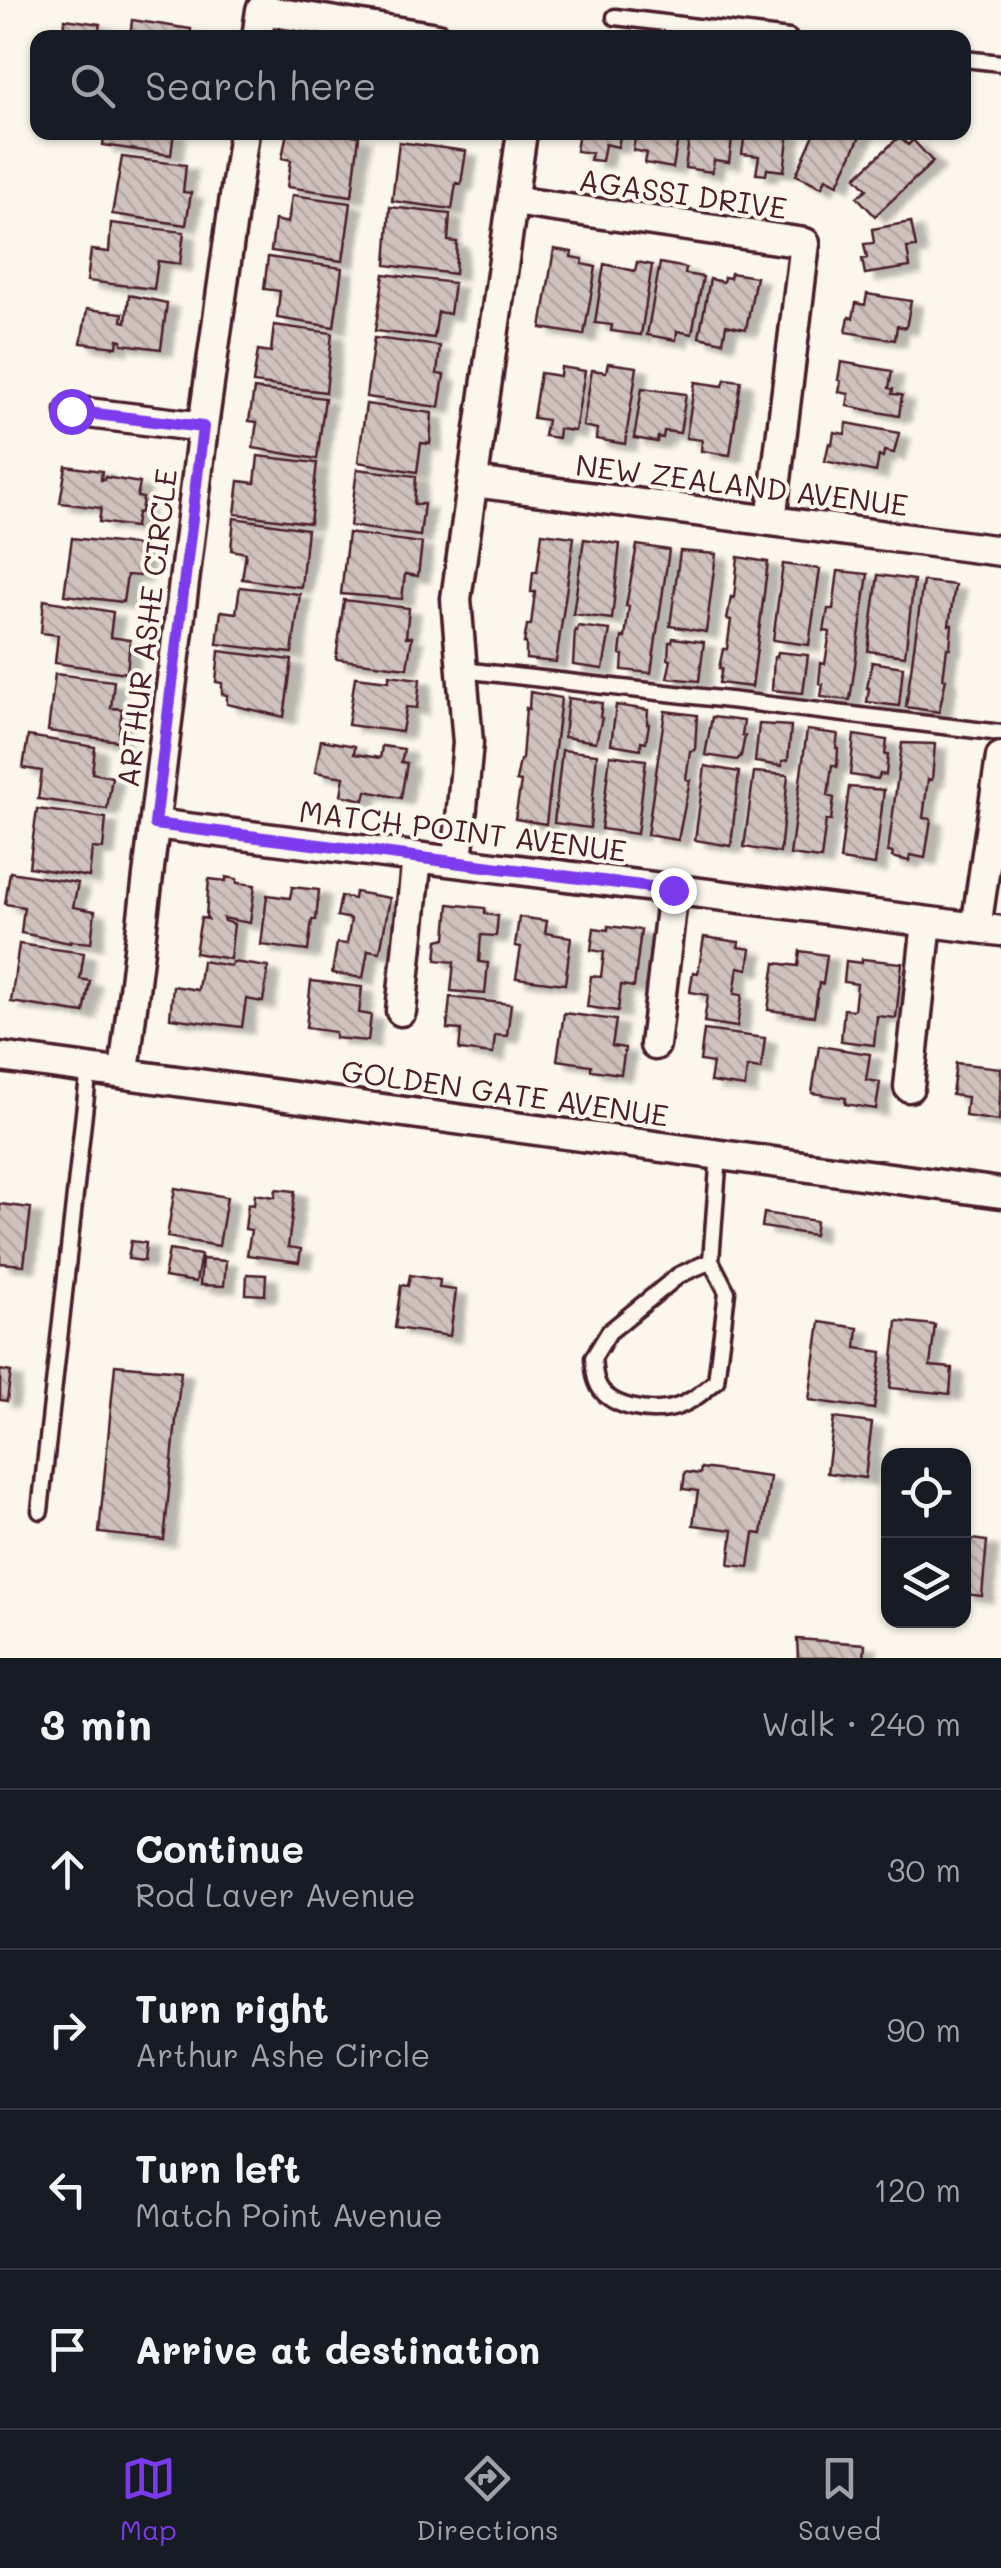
<!DOCTYPE html>
<meta charset="utf-8">
<style>
body{margin:0;font-family:Mali,sans-serif;background:#242831;color:#f1f3f6}
.controls{position:absolute;right:30px;bottom:30px;display:grid;overflow:hidden;border-radius:20px;box-shadow:0 2px 8px #0004}
.controls button{width:90px;height:90px;display:grid;place-items:center;padding:0;border:0;border-bottom:2px solid #363941;background:#171b24;color:#f1f3f6;font:50px sans-serif}
.stop{position:absolute;width:30px;height:30px;margin:-22px;border:8px solid #7c3aed;border-radius:50%;background:#fff}
.stop.end{background:#7c3aed;border-color:#fff;box-shadow:0 2px 10px #0008}
.list{margin:0;padding:0;list-style:none}
h2{display:flex;justify-content:space-between;align-items:center;height:130px;margin:0;padding:0 40px;font-size:42px}
h2 small{font-size:32px;font-weight:400;color:#9ea1a6}
.list li{display:grid;grid-template-columns:65px 1fr auto;gap:30px;align-items:center;box-sizing:border-box;height:160px;padding:0 40px;border-top:2px solid #363941}
.list b{display:block;font-size:38px;white-space:nowrap}
.list p{margin:0;font-size:32px;white-space:nowrap;color:#9ea1a6}
.list em{font-size:32px;font-style:normal;color:#9ea1a6}
.icon{flex:none;width:55px;height:55px;fill:none;stroke:currentColor;stroke-width:2;stroke-linecap:round;stroke-linejoin:round}
.map{position:relative;flex:none;width:1001px;height:1658px;overflow:hidden}
.search{position:absolute;background:#171b24;box-shadow:0 2px 8px #0004;left:30px;right:30px;top:30px;height:110px;display:flex;align-items:center;gap:25px;box-sizing:border-box;padding:0 35px;border-radius:20px;color:#9ea1a6;font-size:38px}
.sheet{height:770px;background:#171b24}
nav{display:flex;justify-content:space-around;align-items:center;box-sizing:border-box;height:140px;border-top:2px solid #363941;background:#171b24;font-size:28px;color:#9ea1a6}
nav a{display:grid;justify-items:center;gap:5px}
nav .on{color:#7c3aed}
.map>svg:first-child{display:block}
</style>
<div class="map">
<svg width="1001" height="1658" viewBox="0 0 1001 1658">
<defs>
<pattern id="building-back-hatch" width="6" height="6" patternUnits="userSpaceOnUse" patternTransform="scale(2.5)"><rect width="6" height="6" fill="#cfc2bc"/><path d="M-1 5l2 2M0 0l6 6M5-1l2 2" fill="none" stroke="#b3a6a2"/></pattern>
<filter id="shadow"><feDropShadow dx="11" dy="6" stdDeviation="2.5" flood-color="#0004"/></filter>
</defs>
<rect width="100%" height="100%" fill="#fbf7ec"/>
<filter id="ink" filterUnits="userSpaceOnUse"><feTurbulence type="fractalNoise" baseFrequency=".01" numOctaves="2"/><feDisplacementMap in="SourceGraphic" scale="20" xChannelSelector="R" yChannelSelector="G"/><feConvolveMatrix kernelMatrix="1 2 1 2 8 2 1 2 1" color-interpolation-filters="sRGB"/></filter>
<g filter="url(#ink)">
<!-- building -->
<path fill="url(#building-back-hatch)" stroke="#4a1f2b" stroke-width="2.5" filter="url(#shadow)" d="M65,19L100,24L98,34L115,38H62Z
M132,20L191,29L190,38H130Z
M105,132H174L171,155L103,145Z
M287,132H329L359,136L352,196L287,187L291,160L282,158Z
M579,132H621L618,147L605,144L602,161L590,160L592,153L576,151Z
M636,132H679L673,168L645,163L647,153L633,150Z
M690,132H733L729,162L714,160L712,172L685,168Z
M745,132H789L784,171L767,169L766,175L756,174L759,156L742,154Z
M815,132H862L838,184L826,178L822,187L796,175Z
M899,137L908,145L913,140L933,162L875,216L857,197L867,189L856,177Z
M399,142L466,151L461,184L456,183L452,209L392,201Z
M122,157L186,165L183,192L191,193L186,225L112,214Z
M292,195L351,203L343,261L271,251L275,220L288,223Z
M390,207L450,214L448,241L457,242L455,274L386,265Z
M911,222L916,247L907,248L910,267L865,274L862,259L867,258L864,244L874,243L872,229Z
M111,223L184,232L180,264L158,261L154,289L87,281L91,250L109,252Z
M554,249L572,252L571,257L583,259L582,264L596,267L584,335L541,328Z
M268,257L342,268L334,327L277,318L280,291L264,289Z
M637,262L652,265L641,335L611,331L612,325L595,323L604,264L635,271Z
M660,263L686,268L685,274L703,277L692,334L677,331L676,340L647,335Z
M731,273L756,277L746,329L726,325L723,342L699,337L710,279L723,282L724,277L730,278Z
M384,274L454,283L450,314L438,312L434,338L375,331Z
M867,294L911,301L906,328L897,326L895,340L846,332L849,317L853,318L856,303L865,305Z
M129,295L167,303L161,349L122,344V340L118,339L117,347L81,343L87,309L123,313L122,321L126,322Z
M274,325L332,333L326,392L253,383L258,350L271,352Z
M374,338L440,346L437,374L444,375L439,407L366,397Z
M841,362L892,371L889,388L893,389L892,394L902,395L899,416L847,406L849,394L839,392L841,381L838,380Z
M608,363L637,367L625,444L596,439L597,429L583,426L592,370L606,372Z
M561,367L585,371L575,431L559,429L558,438L544,436L547,420L533,418L540,373L560,376Z
M725,379L741,381L730,455L701,451L702,440L686,438L695,382L723,386Z
M642,388L686,394L680,433L664,431L663,438L658,437L657,442L634,438Z
M254,389L325,398L317,459L253,448L257,422L249,421Z
M366,404L432,413L430,444L421,443L417,472L358,462Z
M847,423L899,433L894,453L884,451L883,457L879,456L876,472L825,461L829,443L832,444L834,432L845,434Z
M258,456L317,463L310,523L235,514L239,481L255,483Z
M66,466L102,471L101,480H104L105,477L140,483L137,497L143,498L141,512L137,513L135,527L99,522L101,508L60,503Z
M357,469L416,476L414,504H424L420,536L350,526Z
M234,518L307,529L301,587L242,579L246,553L231,550Z
M348,533L422,543L418,576L405,574L402,599L341,594Z
M542,533L574,537L556,662L526,659V643H524L527,625H531L535,592H531L533,572H537Z
M72,538L144,546L140,576L127,575L123,602L64,595Z
M584,539L620,544L612,619L573,614Z
M637,545L669,550L651,673L622,670L623,655L620,654L622,637L625,638L629,606H626Z
M680,551L716,554L706,632L670,626Z
M738,557L768,562L752,687L719,683L722,668H719L723,649H727L731,620L727,619L731,597L734,598Z
M783,564L820,569L809,645L773,640Z
M838,571L868,574L850,700L821,697L823,684L819,683L821,663L825,664L830,632L824,631L828,609H833Z
M878,575L914,580L905,656L868,651Z
M923,581L955,585L949,625H952L950,648H947L943,679H946L939,712L906,707Z
M240,587L300,594L292,653L217,644L221,611L236,613Z
M44,600L113,612L110,637L130,640L127,673L55,663L58,635L41,633Z
M344,600L409,608L406,637H412L407,668L336,659Z
M578,626L610,630L603,669L573,665L575,630L577,631Z
M673,638L704,642L699,681L667,678L671,660L668,659L669,642H672Z
M219,651L292,660L284,717L227,704V695L222,694V683L216,682Z
M778,652L808,655L803,693L772,690L774,657H777Z
M872,662L903,667L899,706L867,702L869,688H867Z
M55,674L114,681L111,708L122,709L118,741L48,731Z
M389,675L420,679L417,708L406,707L402,732L348,725L355,677L389,681Z
M530,692L561,698L546,824L515,819L521,782L516,781L520,760L522,759L526,708L529,709Z
M568,698L602,703L600,717L602,718L596,742L564,737Z
M616,705L648,710L647,724H649L646,742L641,741V749L611,744Z
M665,711L697,715L695,750L690,751L686,779L690,780L678,840L647,835Z
M712,717L744,721L742,735L745,736L741,756L737,760L705,755Z
M759,724L791,726L788,760L782,761V766L755,762Z
M807,730L838,734L836,748L838,749L837,767L832,765L828,796L834,798L831,821L826,820L821,859L790,855Z
M854,735L887,740L885,755H888L886,775L880,774L878,779L850,775Z
M28,736L95,747L92,773L112,777L107,809L38,799L42,771L23,768Z
M321,740L355,746L354,754L380,758L382,746L404,749L401,762L407,763L401,798L366,791L364,800L341,795L344,777L315,772Z
M902,743L935,744L932,780L928,779L923,818L931,819L925,858L910,855L909,861L892,857L893,853L888,852Z
M562,750L597,754L590,828L554,823Z
M610,755L646,760L637,834L601,829Z
M705,766L739,772L731,846L695,840Z
M754,772L788,775L780,853L744,847Z
M849,787L884,790L875,865L840,860Z
M37,809L106,818L103,849L92,848L89,877L29,867Z
M10,872L78,883L73,907L95,911L91,943L70,941V943L21,933L24,907L5,904Z
M226,877L237,879V883L255,885L250,923L223,918L224,921L234,924L230,959L195,953L201,918L208,919L206,916L209,879L226,881Z
M292,887L319,890L316,920H312L308,951L261,945L267,895L290,898Z
M355,892L390,898L380,952L368,950L363,978L332,973L337,943L347,944L351,919L337,916L341,896L354,899Z
M449,904L485,908V914L498,916L496,936L481,935L479,962L488,963L485,994L451,991L454,962L436,960L438,940L446,938Z
M519,917L547,921L545,933L571,937L565,984L516,978L521,947L515,946Z
M608,926L641,930L634,987L621,985L618,1011L587,1007L591,976L601,977L604,952L591,950L594,928L608,930Z
M704,937L739,942L738,947L751,949L748,969L738,967L734,994L742,995L737,1027L704,1022L708,995L690,992L693,972L698,973Z
M19,944L84,953L80,979L90,981L84,1013L11,1002Z
M800,951L827,955L823,984L819,983L814,1016L768,1010L775,963L798,966Z
M862,959L902,963L896,1018L877,1016L874,1045L841,1041L844,1009L854,1010L857,984L844,982L846,961L862,963Z
M202,961L231,966L232,962L268,967L263,1002L246,999L242,1027L170,1018L173,986L198,990Z
M311,981L362,987L359,1013L371,1015L368,1041L335,1038V1032L306,1028Z
M450,997L511,1004L507,1036L495,1035L493,1054L459,1050L461,1030L447,1029Z
M564,1013L616,1020L612,1046L625,1048L621,1074L591,1070V1065L557,1060Z
M704,1030L765,1038L761,1069L747,1067L745,1087L710,1082L713,1063L700,1061Z
M819,1046L870,1054L866,1080L880,1082L876,1109L845,1104L846,1098L812,1093Z
M956,1063L1001,1068L999,1121L965,1116L967,1097L952,1095Z
M175,1188L227,1197L219,1246L167,1237Z
M276,1189L295,1191L288,1247L301,1249L299,1262L247,1255L251,1230L245,1229L248,1204L254,1205L255,1194L275,1197Z
M0,1204L31,1208L24,1265L0,1263Z
M764,1213L816,1221L814,1235L762,1227Z
M131,1241L146,1243L144,1261L128,1259Z
M169,1250L201,1255L196,1282L164,1277Z
M202,1259L226,1261L224,1286L200,1285Z
M247,1274L266,1275L265,1295L246,1294Z
M410,1275L440,1280L439,1288L456,1290L450,1336L395,1328L401,1285L408,1286Z
M897,1321L935,1325L930,1366L952,1368L950,1394L890,1388Z
M820,1322L858,1328L856,1348L882,1352L874,1409L809,1400Z
M115,1365L181,1371L164,1540L99,1533Z
M0,1370L11,1372L7,1401L0,1400Z
M834,1418L872,1423L865,1478L827,1473Z
M701,1468L770,1477L762,1534L754,1533L749,1567L729,1565L733,1530L693,1525L698,1491L683,1489L685,1472L700,1474Z
M964,1538L987,1541L982,1596L964,1594Z
M797,1639L865,1644L864,1658H798Z"/>
<g fill="none" stroke-linecap="round" stroke-linejoin="round">
<!-- service casing -->
<g stroke="#4a1f2b" stroke-width="21">
<path id="service" d="M615,17L789,38
M964,59L1001,63
M462,670L738,701L1001,733
M711,1261L679,1275L609,1332L593,1358C594,1365 594,1375 597,1382C606,1408 652,1415 676,1407C692,1402 704,1391 716,1381L727,1292L711,1261L719,1154
M40,1511L89,1068"/>
</g>
<!-- minor casing -->
<g stroke="#4a1f2b" stroke-width="35">
<path id="minor" d="M257,38L261,10L437,38
M513,201L805,243L771,521
M71,411L203,427
M474,482L1001,551
M155,824L1001,931
M457,862L468,743L456,599L522,132
M976,928L1001,757
M401,1011L417,857
M655,1045L673,890
M0,1057L1001,1193
M124,1072L203,427L244,132
M909,1087L927,922"/>
</g>
<!-- service -->
<use href="#service" stroke="#fbf7ec" stroke-width="14"/>
<!-- minor -->
<use href="#minor" stroke="#fbf7ec" stroke-width="28"/>
</g>
</g>
<g fill="none" stroke-linecap="round" stroke-linejoin="round" filter="url(#ink)">
<!-- route -->
<path stroke="#7c3aed" stroke-width="12" d="M71,411L203,427L155,824L673,890"/>
</g>
<g text-anchor="middle" dominant-baseline="central" stroke-width="8" stroke-linejoin="round" paint-order="stroke">
<!-- street labels -->
<g font-size="30" fill="#4a1f2b" stroke="#fbf7ec">
<text transform="translate(683 193) rotate(8)">AGASSI DRIVE</text>
<text transform="translate(742 484) rotate(7)">NEW ZEALAND AVENUE</text>
<text transform="translate(146 628) rotate(-83)">ARTHUR ASHE CIRCLE</text>
<text transform="translate(463 830) rotate(7)">MATCH POINT AVENUE</text>
<text transform="translate(505 1092) rotate(8)">GOLDEN GATE AVENUE</text>
</g>
</g>
</svg>
<div class="controls">
<button><svg class="icon" aria-label="locate" viewBox="0 0 24 24"><circle cx="12" cy="12" r="6"/><path d="M12 2v4M12 18v4M2 12h4M18 12h4"/></svg></button>
<button><svg class="icon" aria-label="layers" viewBox="0 0 24 24"><path d="M12 4l9 5-9 5-9-5zM3 14l9 5 9-5"/></svg></button>
</div>
<div class="stop" style="left:71px;top:411px"></div>
<div class="stop end" style="left:673px;top:890px"></div>
<div class="search"><svg class="icon" aria-label="search" viewBox="0 0 24 24"><circle cx="10" cy="10" r="6"/><path d="M15 15l6 6"/></svg>Search here</div>
</div>
<section class="sheet">
<h2>3 min<small>Walk · 240 m</small></h2>
<ul class="list">
<li><svg class="icon" aria-label="ahead" viewBox="0 0 24 24"><path d="M12 20V5M6 11l6-6 6 6"/></svg><div><b>Continue</b><p>Rod Laver Avenue</p></div><em>30 m</em></li>
<li><svg class="icon" aria-label="right" viewBox="0 0 24 24"><path d="M7 20v-9h11M14 6l5 5-5 5"/></svg><div><b>Turn right</b><p>Arthur Ashe Circle</p></div><em>90 m</em></li>
<li><svg class="icon" aria-label="left" viewBox="0 0 24 24"><path d="M17 20v-9H6M10 6l-5 5 5 5"/></svg><div><b>Turn left</b><p>Match Point Avenue</p></div><em>120 m</em></li>
<li><svg class="icon" aria-label="arrive" viewBox="0 0 24 24"><path d="M6 21V4h12l-3 4 3 4H6"/></svg><div><b>Arrive at destination</b></div></li>
</ul>
</section>
<nav>
<a class="on"><svg class="icon" aria-label="map" viewBox="0 0 24 24"><path d="M3 6l6-2 6 2 6-2v14l-6 2-6-2-6 2zM9 4v14M15 6v14"/></svg>Map</a>
<a><svg class="icon" aria-label="directions" viewBox="0 0 24 24"><path d="M12 3l9 9-9 9-9-9zM9 14v-3h6M13 9l2 2-2 2"/></svg>Directions</a>
<a><svg class="icon" aria-label="saved" viewBox="0 0 24 24"><path d="M7 4h10v16l-5-4-5 4z"/></svg>Saved</a>
</nav>
